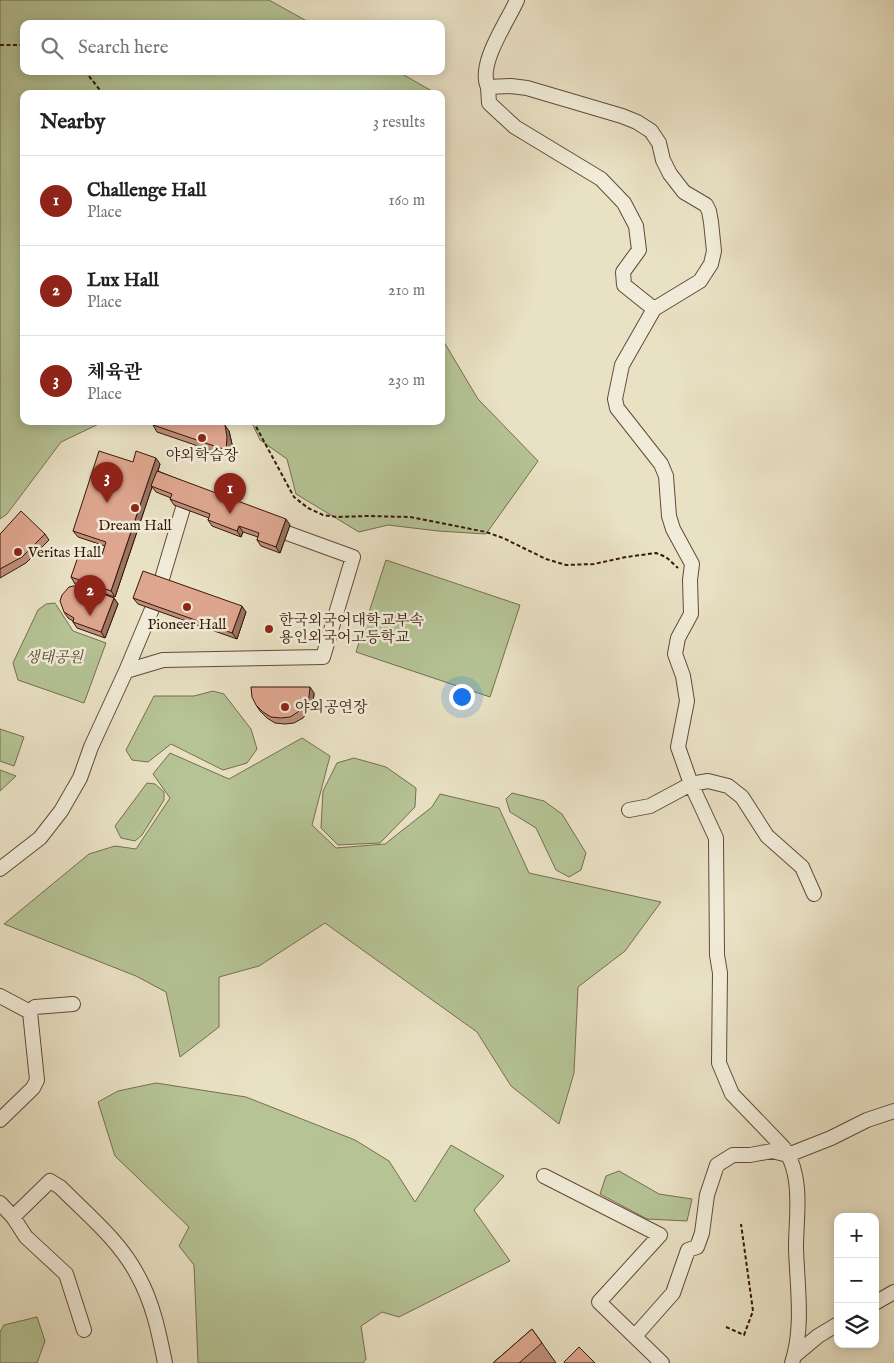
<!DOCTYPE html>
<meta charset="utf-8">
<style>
body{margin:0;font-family:"IM FELL English","Noto Serif KR",serif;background:#f2f2f2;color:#222}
.controls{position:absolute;right:15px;bottom:15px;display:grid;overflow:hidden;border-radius:10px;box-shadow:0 2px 12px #0003}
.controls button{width:45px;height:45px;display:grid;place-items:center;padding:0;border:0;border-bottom:1px solid #e0e0e0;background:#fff;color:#222;font:25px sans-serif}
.you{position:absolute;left:461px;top:696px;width:18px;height:18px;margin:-12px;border:4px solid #fff;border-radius:50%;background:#1a73e8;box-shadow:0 0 0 8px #1a73e833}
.badge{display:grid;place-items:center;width:32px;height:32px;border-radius:50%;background:#8f2418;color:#fff;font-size:16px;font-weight:700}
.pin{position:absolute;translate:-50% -41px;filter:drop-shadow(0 1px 2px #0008)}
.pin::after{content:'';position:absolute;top:26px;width:18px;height:15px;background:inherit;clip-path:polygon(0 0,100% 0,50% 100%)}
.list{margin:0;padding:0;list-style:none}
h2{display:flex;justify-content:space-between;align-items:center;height:65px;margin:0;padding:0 20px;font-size:21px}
h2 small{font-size:16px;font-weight:400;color:#767676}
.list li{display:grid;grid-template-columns:32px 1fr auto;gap:15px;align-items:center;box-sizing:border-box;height:90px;padding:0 20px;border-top:1px solid #e0e0e0}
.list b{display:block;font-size:19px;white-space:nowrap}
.list p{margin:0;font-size:16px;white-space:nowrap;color:#767676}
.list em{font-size:16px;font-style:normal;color:#767676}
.icon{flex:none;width:28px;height:28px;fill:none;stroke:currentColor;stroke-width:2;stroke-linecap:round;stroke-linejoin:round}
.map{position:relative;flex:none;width:894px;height:1363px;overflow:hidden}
.search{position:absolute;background:#fff;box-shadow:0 2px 12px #0003;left:20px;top:20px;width:425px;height:55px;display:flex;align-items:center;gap:12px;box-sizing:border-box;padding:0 18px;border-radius:10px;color:#767676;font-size:19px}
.panel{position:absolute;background:#fff;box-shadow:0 2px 12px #0003;left:20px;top:90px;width:425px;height:335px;border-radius:10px}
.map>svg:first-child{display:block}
</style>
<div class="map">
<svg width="894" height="1363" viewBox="0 0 894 1363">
<rect width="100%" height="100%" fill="#e9e1c4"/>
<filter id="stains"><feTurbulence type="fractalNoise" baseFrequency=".004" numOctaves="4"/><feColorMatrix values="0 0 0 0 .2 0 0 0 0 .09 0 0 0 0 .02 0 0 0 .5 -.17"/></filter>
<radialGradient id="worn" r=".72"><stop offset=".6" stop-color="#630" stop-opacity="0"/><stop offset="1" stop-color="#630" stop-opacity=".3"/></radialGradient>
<!-- green -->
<path fill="#b5c395" stroke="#766e4f" d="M0,0H269L312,24H24V71H397L437,94H24V421H105L61,442L7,514L0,519Z
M441,337L478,399L538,461L486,534L438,531L388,525L359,532L296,494L287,459L260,440L251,421H441Z
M386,560L520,605L490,697L356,652Z
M55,603L73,631L106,643L84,703L18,680L13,663L38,610L46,604Z
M213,691L224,694L251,729L257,749L247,763L223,770L171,744L148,762L132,760L126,750L154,696H194Z
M0,729L24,737L14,766L0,761Z
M302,738L330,756L312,825L336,848L385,844L432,807L440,794L499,808L529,873L661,902L625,951L578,987L574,1073L559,1124L511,1086L477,1032L325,923L259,966L219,977V1027L180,1057L166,992L136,976L4,924L89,854L115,846L136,849L170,798L153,774L170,753L229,779Z
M354,758L386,767L416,788L415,807L380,843L338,845L321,828L323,791L337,763Z
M0,770L16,776L0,791Z
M147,783L155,784L164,792V800L142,835L135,841L121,838L115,826Z
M512,793L544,801L562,814L586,853L581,870L569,877L556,870L536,828L510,812L506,799Z
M156,1083L246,1097L355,1140L389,1161L415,1202L451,1145L504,1176L474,1210L510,1261L399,1317L382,1312L361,1326L366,1359L363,1363H198L194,1265L179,1246L189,1227L115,1156L98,1102L118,1091Z
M619,1171L659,1194L692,1199L687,1221L647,1219L600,1194L606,1176Z
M37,1317L45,1341L37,1363H0V1332L4,1325Z"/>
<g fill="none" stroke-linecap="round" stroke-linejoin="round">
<!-- minor casing -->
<g stroke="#634a38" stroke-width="16">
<path id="minor" d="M517,0C508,21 477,64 488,87L511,86L527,88L622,116L637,122L651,131L659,143L663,160L670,174L684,192L706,205L709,211L711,222L714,251L711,264L700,281L654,309L622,365L615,399L617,408L661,464L666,476L669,516L673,529L692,564L690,580L691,614L678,638L675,654L683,676L687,701L678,747L691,784L716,838L717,955L720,973L719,1063L732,1094L783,1147C789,1155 793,1165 795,1175C800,1198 796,1224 796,1248C797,1285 804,1327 792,1363
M488,87L489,103L515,127L601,179L624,203L636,226L639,250L623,272L624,285L654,309
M161,582L183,508
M126,671L152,609
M629,810L650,806L691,784L708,781L728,786L742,797L767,836L802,867L814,894
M0,869L40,838L61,811L80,778L91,747L126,671L163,660L323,657L353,557L287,533
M0,996L30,1012L37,1080L33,1088L0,1120
M30,1012L35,1007L73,1004
M544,1176L660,1235L599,1302L662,1363
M0,1203L13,1217L26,1237L66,1274L84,1330
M13,1217L50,1181L60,1187C88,1215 120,1241 138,1276C153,1303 159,1333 165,1363
M875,1303L894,1292
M635,1336L673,1293L688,1250L697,1247L702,1233L707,1195L717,1165L733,1155H750L772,1151L788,1155L831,1138L867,1120L894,1111
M794,1356L818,1336L838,1324"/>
</g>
<!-- path -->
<path stroke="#361809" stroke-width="2" stroke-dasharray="4 2.5" stroke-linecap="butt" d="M0,45H24
M85,71L103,94
M253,421L294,497L308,508L323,515L337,517L367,516L410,517L486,532L503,538L546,559L566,565L594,564L626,557L656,553L666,557L678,568
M726,1327L744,1335L753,1311L741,1224"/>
<!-- minor -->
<use href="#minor" stroke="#f1ecd9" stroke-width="14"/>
</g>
<!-- wall -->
<path fill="#bf8f7b" stroke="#361809" d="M153,425L229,431L232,444L230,457L157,432Z
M133,462L160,464L158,471L290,525L280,553L261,546L257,540L258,537L243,532L241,537L212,526L208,520L209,518L174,505L170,499L171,498L156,492L152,487L115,597L81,586L114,598L118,604L105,638L77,628L73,622V621L68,618L64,612L79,585L75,584L71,577L101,558L105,546L78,537L73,531Z
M0,534H45L49,540L26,563L0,578Z
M133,598L246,612L237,639L138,604Z
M314,693L313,703L309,711L303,718L294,723L285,724L275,723L267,718L260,711L256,705Z
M532,1329L556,1363H493Z"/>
<!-- shaded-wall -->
<path fill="#9b7464" stroke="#361809" d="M222,421L229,431L232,444L230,457L226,450Z
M156,458L160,464L153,486H151L152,487L115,597L111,591Z
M286,519L290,525L280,553L276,547Z
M239,526L243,532L241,537L237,531Z
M114,598L118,604L105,638L101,632Z
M242,606L246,612L237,639L232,633Z
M310,687L314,693L313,703L309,711L305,705Z"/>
<!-- building -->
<path fill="#dea68f" stroke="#361809" d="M155,421H222L225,425L227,437L226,450L153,425Z
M99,451L133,462L136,451L156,458L111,591L71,577L80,551L101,558L106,542L73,531Z
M157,471L286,519L276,547L257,540L259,533L239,526L237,531L208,520L210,514L170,499L172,494L151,486Z
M21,511L45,534L22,557L0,569V534L2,532Z
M143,571L242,606L232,633L133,598Z
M79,585L114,598L101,632L73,622L74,618L64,612L60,601L62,595L69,587Z
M251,687H310L309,697L305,705L298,712L290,717L281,718L271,717L263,712L256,705L252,697Z
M532,1329L542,1343L519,1363H493Z
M579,1347L595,1363H565L564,1362Z"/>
<!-- markers -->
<g fill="#8f2418" stroke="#f1ecd9" stroke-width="2">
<circle cx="202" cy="438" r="5"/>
<circle cx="135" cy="508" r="5"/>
<circle cx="18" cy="552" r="5"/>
<circle cx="187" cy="607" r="5"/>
<circle cx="269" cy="629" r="5"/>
<circle cx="285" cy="707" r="5"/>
</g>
<g text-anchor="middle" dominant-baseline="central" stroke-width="5" stroke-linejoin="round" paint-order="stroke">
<!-- poi labels -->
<g font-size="15" fill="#361809" stroke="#f1ecd9">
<text x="202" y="455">야외학습장</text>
<text x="135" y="525">Dream Hall</text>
<text x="28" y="552" text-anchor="start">Veritas Hall</text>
<text x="279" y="620" text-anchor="start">한국외국어대학교부속<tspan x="279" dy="17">용인외국어고등학교</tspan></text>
<text x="187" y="624">Pioneer Hall</text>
<text x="295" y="707" text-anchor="start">야외공연장</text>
</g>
<!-- park labels -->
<g font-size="15" font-style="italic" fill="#5c4b33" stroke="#f1ecd9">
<text x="54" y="657">생태공원</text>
</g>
</g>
<rect width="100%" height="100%" filter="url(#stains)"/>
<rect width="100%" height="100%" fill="url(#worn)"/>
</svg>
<div class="controls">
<button>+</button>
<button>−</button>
<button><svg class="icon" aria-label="layers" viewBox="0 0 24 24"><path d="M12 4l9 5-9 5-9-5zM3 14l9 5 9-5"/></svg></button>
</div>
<div class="you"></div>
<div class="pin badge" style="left:230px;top:514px">1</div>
<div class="pin badge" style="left:90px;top:616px">2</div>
<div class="pin badge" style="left:107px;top:503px">3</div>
<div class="search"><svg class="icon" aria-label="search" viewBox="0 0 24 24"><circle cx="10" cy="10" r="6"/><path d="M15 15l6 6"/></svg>Search here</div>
<section class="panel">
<h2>Nearby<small>3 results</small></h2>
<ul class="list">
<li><span class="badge">1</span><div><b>Challenge Hall</b><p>Place</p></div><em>160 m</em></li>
<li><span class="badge">2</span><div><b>Lux Hall</b><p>Place</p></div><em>210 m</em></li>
<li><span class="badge">3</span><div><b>체육관</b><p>Place</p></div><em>230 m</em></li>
</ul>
</section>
</div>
